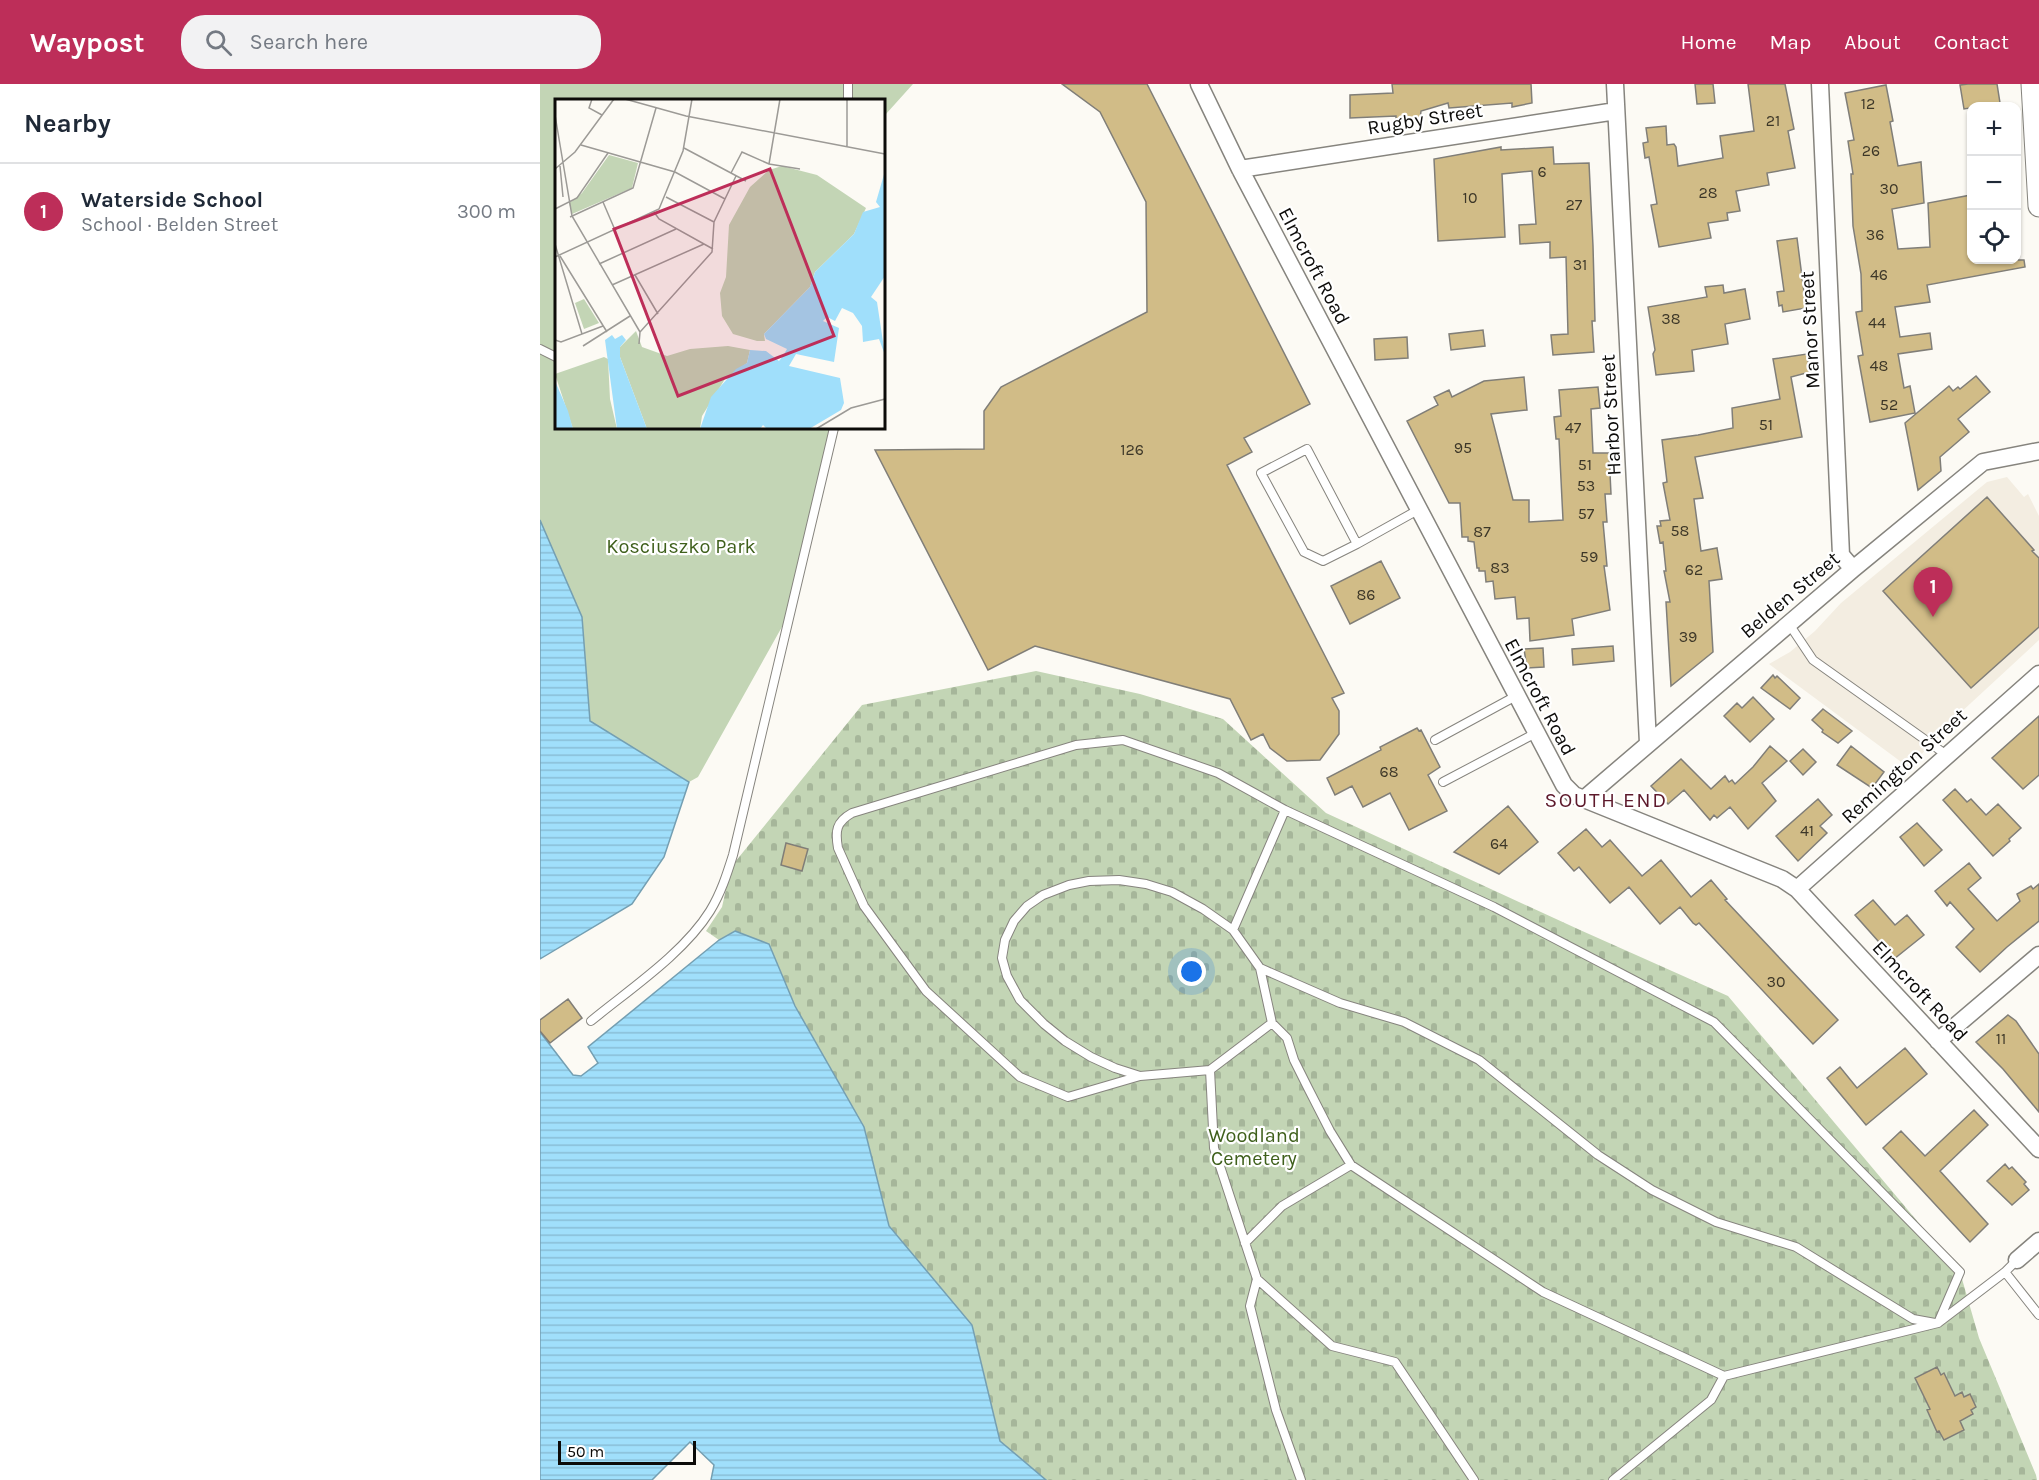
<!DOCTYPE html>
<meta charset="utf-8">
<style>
body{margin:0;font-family:Karla,sans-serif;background:#f2f2f3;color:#1f2937}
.controls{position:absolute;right:18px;top:18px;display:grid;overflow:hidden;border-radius:12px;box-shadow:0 2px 4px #0004}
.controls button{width:54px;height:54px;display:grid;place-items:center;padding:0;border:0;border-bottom:2px solid #e0e1e3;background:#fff;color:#1f2937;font:30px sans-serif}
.scale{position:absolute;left:18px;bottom:15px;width:138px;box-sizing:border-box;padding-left:6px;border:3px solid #0c0b09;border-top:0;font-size:16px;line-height:21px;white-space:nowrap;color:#0c0b09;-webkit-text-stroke:4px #fff;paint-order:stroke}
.you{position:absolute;left:652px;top:888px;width:21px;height:21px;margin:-15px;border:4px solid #fff;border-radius:50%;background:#1a73e8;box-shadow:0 0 0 9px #1a73e833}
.badge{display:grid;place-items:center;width:39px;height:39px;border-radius:50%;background:#bd2e59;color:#fff;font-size:20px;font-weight:700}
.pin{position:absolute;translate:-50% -50px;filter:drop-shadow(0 2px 3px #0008)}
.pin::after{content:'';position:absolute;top:32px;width:21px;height:18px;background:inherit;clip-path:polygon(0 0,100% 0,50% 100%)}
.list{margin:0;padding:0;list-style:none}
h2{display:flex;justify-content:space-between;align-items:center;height:78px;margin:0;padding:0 24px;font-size:26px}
h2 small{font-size:20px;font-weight:400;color:#747a83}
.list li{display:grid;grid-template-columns:39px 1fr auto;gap:18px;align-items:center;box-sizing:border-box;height:96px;padding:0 24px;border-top:2px solid #e0e1e3}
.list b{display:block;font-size:22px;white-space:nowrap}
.list p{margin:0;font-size:20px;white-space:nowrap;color:#747a83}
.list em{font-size:20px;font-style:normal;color:#747a83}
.icon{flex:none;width:33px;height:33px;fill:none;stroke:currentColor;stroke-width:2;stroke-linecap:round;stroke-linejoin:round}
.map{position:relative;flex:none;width:1499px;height:1396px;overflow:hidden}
header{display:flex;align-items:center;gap:36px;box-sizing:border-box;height:84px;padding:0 30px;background:#bd2e59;color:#fff}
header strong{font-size:28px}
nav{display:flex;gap:33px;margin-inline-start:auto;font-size:21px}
.search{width:420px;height:54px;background:#f2f2f3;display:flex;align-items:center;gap:15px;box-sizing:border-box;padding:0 21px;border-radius:24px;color:#747a83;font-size:22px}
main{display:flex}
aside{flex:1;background:#fff}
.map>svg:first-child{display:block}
</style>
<header>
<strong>Waypost</strong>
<div class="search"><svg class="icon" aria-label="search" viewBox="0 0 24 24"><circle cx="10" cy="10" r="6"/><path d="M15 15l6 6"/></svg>Search here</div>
<nav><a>Home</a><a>Map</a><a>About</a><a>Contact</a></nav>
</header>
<main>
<aside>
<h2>Nearby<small></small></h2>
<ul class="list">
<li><span class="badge">1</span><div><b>Waterside School</b><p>School · Belden Street</p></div><em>300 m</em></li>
</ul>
</aside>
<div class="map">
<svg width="1499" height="1396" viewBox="0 0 1499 1396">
<defs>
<pattern id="cemetery-stones" width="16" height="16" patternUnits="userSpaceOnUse" patternTransform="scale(1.5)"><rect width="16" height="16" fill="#c3d5b5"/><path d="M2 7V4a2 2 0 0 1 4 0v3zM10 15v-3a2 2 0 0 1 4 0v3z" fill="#a6b69a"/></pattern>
<pattern id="water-rules" width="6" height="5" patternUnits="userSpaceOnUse" patternTransform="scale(1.5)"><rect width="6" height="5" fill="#a0dffb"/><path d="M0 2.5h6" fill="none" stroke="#89bed6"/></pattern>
</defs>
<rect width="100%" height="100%" fill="#fcfaf4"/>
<!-- built -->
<path fill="#f3ede1" d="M1467,393L1484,413L1488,410L1499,432V556L1418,631L1415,638L1368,683L1229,580L1250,568L1275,547L1301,519L1447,398Z"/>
<!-- green -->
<path fill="#c3d5b5" d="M0,0H373L346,30L344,50V16H16V344H292L275,429L243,541L158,693L149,698L50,637L42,533L0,436Z"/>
<!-- cemetery -->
<path fill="url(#cemetery-stones)" d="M496,587L600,610L683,635L786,729L1040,846L1188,912L1420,1188L1439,1254L1496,1391L1497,1396H506L460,1357L432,1241L349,1142L324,1043L255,922L229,860L195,847L179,856L166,847L182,823L191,783L322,621Z"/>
<!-- water -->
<path fill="url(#water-rules)" stroke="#749fb2" stroke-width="1.5" d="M0,436L42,533L50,637L149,698L124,773L92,820L0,875Z
M195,847L229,860L255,922L324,1043L349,1142L432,1241L460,1357L506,1396H171L174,1381L150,1358L112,1396H0V948L33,991L41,992L58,979L48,963L179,856Z"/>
<!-- building -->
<path fill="#d1bc87" stroke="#807e78" stroke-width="1.5" d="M522,0H607L770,320L704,354L712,368L687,381L804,609L792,614L799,627V650L780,676L747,677L730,664L723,650L711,656L690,615L495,562L448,586L335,366L444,365V327L461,303L607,228L606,118L560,28Z
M852,0H991L992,19L972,23V19L909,24L908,19L881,27L880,35L856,37V32L810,34V11L853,9Z
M1155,0H1173L1175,19L1157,20Z
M1208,0H1245L1254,45L1248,47L1255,84L1227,89L1229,101L1196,107L1200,127L1187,129L1188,136L1168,139L1171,154L1119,163L1111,121L1117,120L1109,73L1105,74L1103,59L1108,58L1106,44L1126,42L1127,61L1134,60L1136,63L1138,82L1183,74L1180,52L1214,47Z
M1428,0H1457L1460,19L1424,25L1420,1Z
M1346,1L1353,37L1350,38L1358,82L1381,78L1384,119L1352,125L1358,165L1390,163L1388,119L1431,111V176H1484L1485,183L1387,201L1390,218L1355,223L1360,253L1390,249L1392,265L1358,270L1364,304L1370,302L1375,329L1330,338L1318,272L1323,271L1316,228L1322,227L1321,190L1313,142L1311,90H1313L1308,57L1314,56L1305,9Z
M961,63V66L1013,63L1014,80L1049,79L1053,162L1055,237H1052L1054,268L1013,271L1011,251L1028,250L1026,173L1010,174V158L980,160L979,141L996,140L992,87L962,90L965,153L898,157L894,75Z
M1257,154L1266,224L1243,228L1242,221L1239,222L1237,208L1244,207L1237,157Z
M1183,201L1184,209L1205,205L1210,235L1185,240L1188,260L1152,266L1154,287L1116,291L1113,270L1115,266L1108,223L1167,213L1165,203Z
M943,246L945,262L911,266L909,250Z
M867,253L868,274L835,276L834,255Z
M1267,270L1270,288L1251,293L1262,353L1155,373L1163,414L1154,415L1161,467L1177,464L1182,495L1169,497L1173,568L1131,602L1126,518H1130L1124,487H1126L1123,458L1120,459L1117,442H1121L1120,437L1130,436L1123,399L1127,398L1122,356L1158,351L1193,344L1192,324L1240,315L1233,275Z
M1436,292L1450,308L1418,335L1429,348L1400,373L1401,387L1378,406L1365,339L1409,302L1413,307L1418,303L1420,305Z
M984,293L987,326L951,330L973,416H989V438L1023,436L1019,355H1016L1014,333L1021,332L1019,306L1058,303L1060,324L1051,325L1053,369H1069L1071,410H1065L1067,438H1063L1067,482H1064L1070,526L1032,535L1034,551L990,557L989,534L977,535L975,513L955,515L953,497L946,498L945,487H939V484H937L934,458L928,457V453H922L920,419H909L867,337L898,321L894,313L909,306L912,313L944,297Z
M1447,413L1494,466L1492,467L1499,474V543L1431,604L1343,507Z
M841,477L860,514L810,540L791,502Z
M1073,562L1074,577L1033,581L1032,565Z
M1003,564L1004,583L987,584L984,565Z
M1233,591L1235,594L1237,592L1260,614L1250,625L1221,604Z
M1213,613L1234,635L1210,658L1184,632L1197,619L1202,624Z
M1283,625L1312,647L1298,659L1282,648L1283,646L1272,636Z
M1499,632V691L1483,705L1452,674Z
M877,644L879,647L881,646L900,683L888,691L907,727L869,746L850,709L823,723L812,702L795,711L787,694L841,666L840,663Z
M1230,662L1247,677L1222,699L1236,717L1208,745L1190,723L1177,734L1174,731L1170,736L1144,706L1128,720L1111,702L1141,675L1171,705L1185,692L1189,698L1192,696L1195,700L1213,683Z
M1311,662L1344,688L1332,704L1297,681Z
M1263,665L1276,678L1263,691L1250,677Z
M1415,705L1427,718L1431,715L1446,731L1458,720L1481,744L1469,755L1470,757L1453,772L1403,716Z
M1278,715L1292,731L1280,742L1287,749L1258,777L1236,752Z
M968,722L998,758L959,790L914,768Z
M1377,739L1402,766L1384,782L1360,753Z
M1046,745L1062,763L1070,756L1102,792L1121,776L1151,813L1171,796L1187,815L1185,816L1298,936L1273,960L1159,839L1156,841L1153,839L1140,823L1120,840L1089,803L1070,819L1039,783L1034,787L1018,769Z
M246,759L268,765L262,787L241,781Z
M1429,779L1441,794L1428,805L1457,837L1480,817L1477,810L1491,802L1493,805L1499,800V837L1467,863L1440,888L1416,863L1434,845L1410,818L1407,822L1395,807Z
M1333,816L1355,841L1367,831L1384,851L1354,875L1315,831Z
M28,915L42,934L10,959L0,947V936Z
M1468,931L1476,937L1499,970V1028L1463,985L1436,958Z
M1365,964L1387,990L1326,1041L1287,994L1300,983L1317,1004Z
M1434,1026L1448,1041L1400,1087L1448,1140L1430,1158L1343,1064L1361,1047L1385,1072Z
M1465,1080L1469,1085L1472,1083L1486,1098L1484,1100L1489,1106L1472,1121L1447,1097Z
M1397,1283L1401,1291L1404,1289L1415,1312L1422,1308L1424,1313L1430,1310L1436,1323L1431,1326L1433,1330L1420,1337L1424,1346L1404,1356L1399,1347L1397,1348L1387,1326L1390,1325L1375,1294Z"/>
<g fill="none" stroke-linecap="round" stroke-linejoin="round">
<!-- service casing -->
<g stroke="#86847e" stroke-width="10">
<path id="service" d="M308,16V0
M0,265L16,273
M817,460L783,477L764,468L721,389L767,365L817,460L878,426
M1249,540L1273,576L1408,672
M895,656L976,612
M903,698L996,649
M579,796L606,800L632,808L663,825L693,846L720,884L732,939L670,986L600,992L575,984L551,973L525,957L504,940L480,916L467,892L462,874L465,856L474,837L487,822L503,811L529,801L549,797Z
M693,846L745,726
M720,884L800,919L864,938L939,976L1058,1071L1112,1106L1176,1138L1256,1163L1373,1235L1395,1239
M51,937C90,905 144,869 170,827C181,809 187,790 193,771L294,344
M732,939L747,954L754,976L768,1004L790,1047L811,1081L1003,1208L1184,1292L1398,1239
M670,986L674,1064L717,1195L710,1222L736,1326L761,1396
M600,992L528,1013L480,993L386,907L324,822L298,764C295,747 296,738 312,729L536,661L583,656L678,689L745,726L954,823L1174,938L1420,1188L1398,1239L1465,1188L1477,1176
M705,1159L742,1122L811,1081
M1465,1188L1499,1231
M717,1195L792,1262L855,1278L934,1396
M1073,1396L1171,1316L1184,1292"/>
</g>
<!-- minor casing -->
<g stroke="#86847e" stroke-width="19">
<path id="minor" d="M659,0L700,85L1024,701L1034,711L1242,795L1257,805L1499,1065
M1075,0L1108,659
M1280,0L1301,471L1313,485
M700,85L1076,27
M1044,715L1313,485L1443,378L1499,367
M1257,805L1499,590
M1398,957L1499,871
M1477,1176L1499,1157"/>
</g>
<!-- tertiary casing -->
<g stroke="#86847e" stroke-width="23">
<path id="tertiary" d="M1492,0L1499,122"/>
</g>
<!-- service -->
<use href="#service" stroke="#fff" stroke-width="8"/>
<!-- minor -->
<use href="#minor" stroke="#fff" stroke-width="16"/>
<!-- tertiary -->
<use href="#tertiary" stroke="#fff" stroke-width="21"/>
</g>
<g text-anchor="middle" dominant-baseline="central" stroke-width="4.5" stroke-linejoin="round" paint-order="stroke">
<!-- number labels -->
<g font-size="16" fill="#3d3728">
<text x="1328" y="19">12</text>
<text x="1233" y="36">21</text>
<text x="1331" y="66">26</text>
<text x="1002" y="87">6</text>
<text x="1349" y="104">30</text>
<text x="1168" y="108">28</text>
<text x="930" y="113">10</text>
<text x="1034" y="120">27</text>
<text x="1335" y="150">36</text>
<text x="1040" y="180">31</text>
<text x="1339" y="190">46</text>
<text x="1131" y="234">38</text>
<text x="1337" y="238">44</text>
<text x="1339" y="281">48</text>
<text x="1349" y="320">52</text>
<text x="1226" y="340">51</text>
<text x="1033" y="343">47</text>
<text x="923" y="363">95</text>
<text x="592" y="365">126</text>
<text x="1045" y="380">51</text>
<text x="1046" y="401">53</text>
<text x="1046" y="429">57</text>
<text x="1140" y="446">58</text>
<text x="942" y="447">87</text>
<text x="1049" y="472">59</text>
<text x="960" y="483">83</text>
<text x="1154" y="485">62</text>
<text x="826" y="510">86</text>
<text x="1148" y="552">39</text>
<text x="849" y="687">68</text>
<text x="1267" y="746">41</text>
<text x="959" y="759">64</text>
<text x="1236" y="897">30</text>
<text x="1461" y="954">11</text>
</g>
<!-- street labels -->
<g font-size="20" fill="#0c0b09" stroke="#fff">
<text transform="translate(885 35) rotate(-9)">Rugby Street</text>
<text transform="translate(774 182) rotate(62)">Elmcroft Road</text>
<text transform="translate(1270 246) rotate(-93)">Manor Street</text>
<text transform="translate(1071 331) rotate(-93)">Harbor Street</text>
<text transform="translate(1250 511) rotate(-40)">Belden Street</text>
<text transform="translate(1000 613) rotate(62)">Elmcroft Road</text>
<text transform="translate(1364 682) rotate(-42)">Remington Street</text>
<text transform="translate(1380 907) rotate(47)">Elmcroft Road</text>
</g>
<!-- park labels -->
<g font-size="20" fill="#3f601c" stroke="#fff">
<text x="141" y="462">Kosciuszko Park</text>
<text x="714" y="1051">Woodland<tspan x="714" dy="23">Cemetery</tspan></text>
</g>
<!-- neighbourhood labels -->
<g font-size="21" letter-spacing="1.5" fill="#5d192b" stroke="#fff">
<text x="1066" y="716">SOUTH END</text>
</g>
</g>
<!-- overview -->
<g transform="translate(15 15)">
<rect width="330" height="330" fill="#fcfaf4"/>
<path d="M54,56L83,64L77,89L17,115L14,104L27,94ZM29,200L44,224L29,230L20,204ZM81,232L87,248L112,257L135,250L173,247L195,251L192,264L170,280L147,317L145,330H92L65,258V248ZM49,258L53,260L55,300L62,330H18L0,275Z" fill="#c3d5b5"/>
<path d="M227,67L262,76L311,109L299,135L260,173L255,188L209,235L210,242H202L178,235L167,217L165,194L171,178L174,126L195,88L214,71Z" fill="#c3d5b5"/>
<path d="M330,72V177L316,198L322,203L330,256L324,240L308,243L307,227L298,214L287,209L280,222L272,218L268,222L284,229L279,263L241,255L234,267L285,279L289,304L286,311L254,330H212L208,326L205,330H145L156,298L181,270L192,264L195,251L211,252L224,262L228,257L232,250L211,240L209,235L255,188L260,173L299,135L308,113L325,108L321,103ZM57,236L60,240L67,236L71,241L65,248V258L92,330H62L50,241ZM0,282L13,312L18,330H0Z" fill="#a0dffb"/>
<path fill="none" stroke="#9c9a96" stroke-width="1.5" d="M37,0L34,9L47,16M70,0L131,17L330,55M0,16L17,117L85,233M26,46L120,73L170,100M292,48V0M129,49L191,82M214,65L225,0M5,67L8,98M0,70L20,53L59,0M176,74L187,53L214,65L245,70M111,98L159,123M48,103L60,131M0,110L22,99L53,54M99,113L104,120L158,150M15,118L78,89L101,9M0,145L27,235M5,157L52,233M0,158L104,110L128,52L137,0M44,165L121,130M80,176L103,215M57,186L149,145M0,241L6,243L48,227M84,245L85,233L157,153L159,123L181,77M28,247L75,217M261,330L296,309L330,300"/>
<path fill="#bd2e59" fill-opacity="0.15" stroke="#bd2e59" stroke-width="3" d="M215,70L279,237L123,297L59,130Z"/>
<rect width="330" height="330" fill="none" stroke="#0c0b09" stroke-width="3"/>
</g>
</svg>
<div class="controls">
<button>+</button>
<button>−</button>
<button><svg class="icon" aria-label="locate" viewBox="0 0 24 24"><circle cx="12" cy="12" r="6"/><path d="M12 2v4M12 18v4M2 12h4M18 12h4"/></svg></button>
</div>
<div class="scale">50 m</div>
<div class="you"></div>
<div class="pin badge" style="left:1393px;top:533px">1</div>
</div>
</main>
